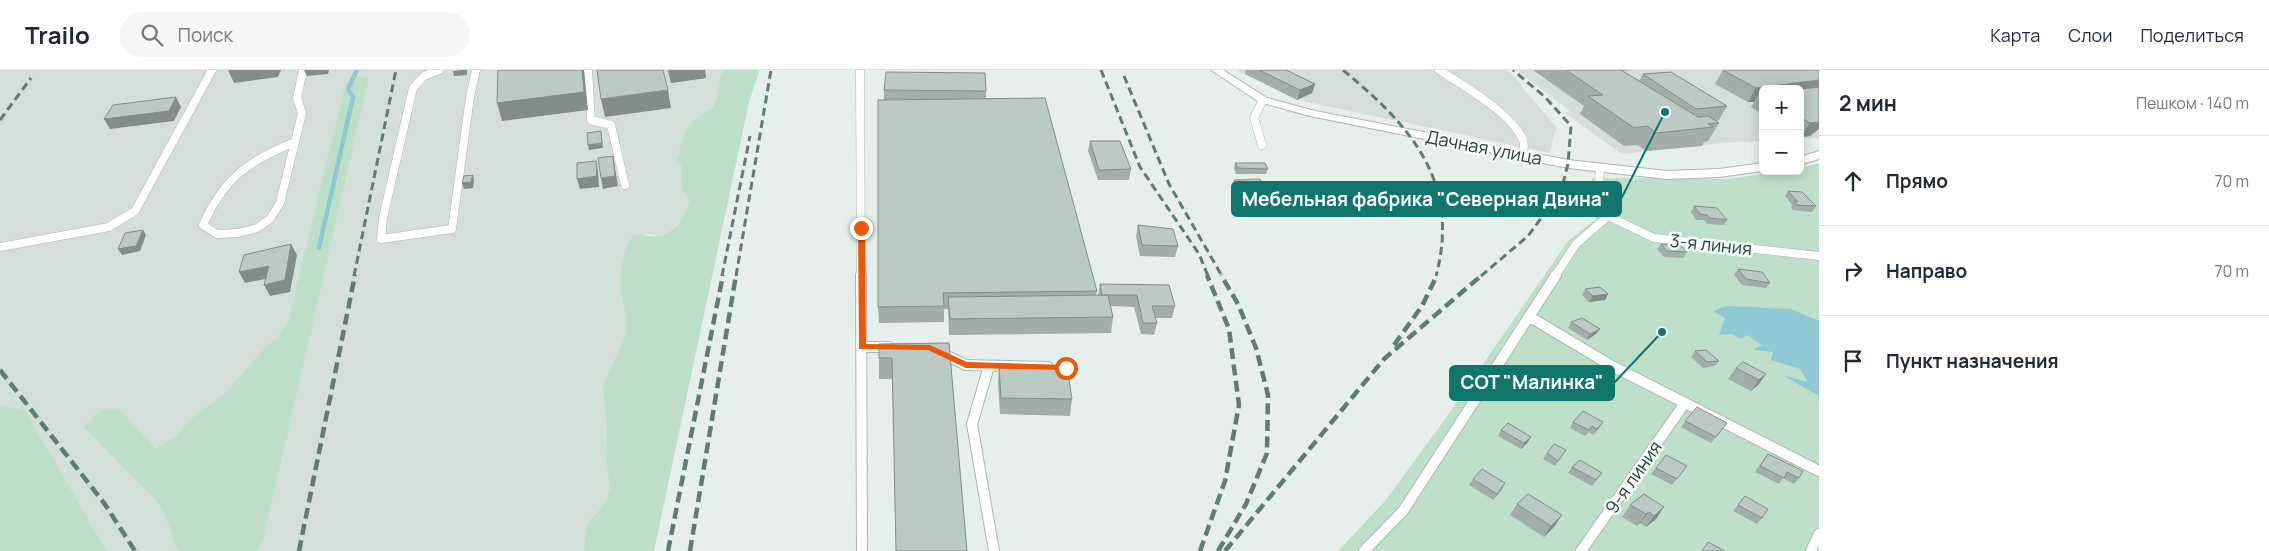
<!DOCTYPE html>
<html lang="ru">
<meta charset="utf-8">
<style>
body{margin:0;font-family:Manrope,sans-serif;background:#f6f6f7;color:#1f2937}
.controls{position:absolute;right:15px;top:15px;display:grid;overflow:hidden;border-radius:8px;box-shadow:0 2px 12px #0003}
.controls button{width:45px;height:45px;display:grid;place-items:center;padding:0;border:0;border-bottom:1px solid #e0e1e3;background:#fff;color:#1f2937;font:25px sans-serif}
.stop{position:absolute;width:15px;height:15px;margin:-11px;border:4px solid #ea580c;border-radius:50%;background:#fff}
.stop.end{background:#ea580c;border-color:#fff;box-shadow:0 1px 5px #0008}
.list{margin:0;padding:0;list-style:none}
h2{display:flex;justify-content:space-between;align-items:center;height:65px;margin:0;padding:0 20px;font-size:21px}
h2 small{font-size:16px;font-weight:400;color:#747a83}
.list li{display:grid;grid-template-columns:32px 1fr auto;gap:15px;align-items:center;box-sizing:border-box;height:90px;padding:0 20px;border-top:1px solid #e0e1e3}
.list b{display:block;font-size:19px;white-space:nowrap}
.list em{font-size:16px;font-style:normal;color:#747a83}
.icon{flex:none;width:28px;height:28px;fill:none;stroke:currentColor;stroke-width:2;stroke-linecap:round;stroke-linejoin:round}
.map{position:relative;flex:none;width:1819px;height:481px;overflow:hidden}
header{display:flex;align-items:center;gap:30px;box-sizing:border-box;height:70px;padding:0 25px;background:#fff;border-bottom:1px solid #e0e1e3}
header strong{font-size:24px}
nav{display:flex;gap:28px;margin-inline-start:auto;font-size:18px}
.search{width:350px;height:45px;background:#f6f6f7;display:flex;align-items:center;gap:12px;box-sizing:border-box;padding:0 18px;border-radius:28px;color:#747a83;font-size:19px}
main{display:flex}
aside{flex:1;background:#fff}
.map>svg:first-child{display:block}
</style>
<header>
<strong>Trailo</strong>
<div class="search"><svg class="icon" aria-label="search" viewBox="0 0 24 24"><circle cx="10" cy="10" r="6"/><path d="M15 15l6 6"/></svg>Поиск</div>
<nav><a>Карта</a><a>Слои</a><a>Поделиться</a></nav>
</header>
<main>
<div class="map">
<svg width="1819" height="481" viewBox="0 0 1819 481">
<rect width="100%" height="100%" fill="#e6efeb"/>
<!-- built -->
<path fill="#d4dfda" d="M0,0H725L715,32L708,42L694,51L674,90L682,93L683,99L681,117L689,130L686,143L670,162L658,166L646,164L628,172L626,180L620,219L626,246V264L613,294L605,337L607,359L605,382L610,418L606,431L586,456L584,481H107L25,340L0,335Z
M1236,0H1508L1556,57L1550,83L1298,30Z
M1517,0H1819V68L1800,69V19H1763V71L1722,73L1622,84L1565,43L1570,41Z"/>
<!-- green -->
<path fill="#bfe0c8" d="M725,0H758L759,2L749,32L654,481H584L586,456L606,431L610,418L605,382L607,359L603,316L626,264V246L620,219L622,195L628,172L634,165C642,164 650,167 658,166C673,165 688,144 689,130L681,118L682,93L674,90C682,80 681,67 688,57C694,47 708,45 714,34C720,23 718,9 725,0Z
M357,6L367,7L368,11L264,466L257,481H178C171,466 169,451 161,436L84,357L99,341L120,339L155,379L176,366L190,350L225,323L263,280L278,267L288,252L346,12Z
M1819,93V481H1338L1385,431L1443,352L1568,171L1596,149L1592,135V108L1728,109L1782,101H1800V99Z
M0,335L25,340L107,481H0Z"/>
<!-- water -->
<path fill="#8ec9d4" d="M1727,236L1791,239L1819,251V326L1782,305L1808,312L1800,299L1771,290L1773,282L1753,280L1762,275L1747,265L1741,269L1731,264L1719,265L1725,248L1713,241Z"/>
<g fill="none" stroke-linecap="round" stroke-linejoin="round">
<!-- stream -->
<path stroke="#8ec9d4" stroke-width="4.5" d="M319,178L353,27L348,19L357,0"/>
<!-- service-far1 casing -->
<g stroke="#a8b8b2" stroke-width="9">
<path id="service-far1" d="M439,0L424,6L413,18L383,148L381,169L452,159L470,27L476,0
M588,0L591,50L611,55L625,115
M860,0L861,206
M1439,0C1464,16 1510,42 1523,70C1525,74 1523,80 1523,85
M295,72C248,91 224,108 203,155L217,164L238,163L257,158L270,149L280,133L302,43L297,28L303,0
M1262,75L1254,48L1263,30
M1600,99L1598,127L1607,135L1608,146
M1608,146L1654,168L1819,186
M0,177L109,157L135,141L212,0
M1555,206L1576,174L1608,146"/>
</g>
<!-- service casing -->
<g stroke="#a8b8b2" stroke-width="12">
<path id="service" d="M861,205L862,481
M1530,247L1612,296L1819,401
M862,277H889
M941,283L966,295L1048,297
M989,296L972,354L994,481
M1364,481L1403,441L1556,205
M1581,481L1685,333
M1811,481L1819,464"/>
</g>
<!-- minor casing -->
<g stroke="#a8b8b2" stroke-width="2">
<path id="minor" d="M1211,0H1223L1267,28L1315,41L1568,90L1667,101L1719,99L1763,93V101L1719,107L1667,109L1568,98L1310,46L1259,32Z
M1819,81V89L1800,95V87Z"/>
</g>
<!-- service-far1 -->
<use href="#service-far1" stroke="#fff" stroke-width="8"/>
<!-- service -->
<use href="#service" stroke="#fff" stroke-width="10"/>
<!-- minor -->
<use href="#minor" fill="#fff" fill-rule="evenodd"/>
<!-- rail-far1 -->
<path stroke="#5f7d75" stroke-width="3" stroke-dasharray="8 4.5" stroke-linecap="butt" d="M1101,0L1140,97L1199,184L1208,206
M1343,0C1411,56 1461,112 1436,206
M1124,6L1169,114L1222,206
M0,50L31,8
M354,206L396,0
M722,206L750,66
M736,206L771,0
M1481,206L1528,166L1561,121L1568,94L1571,56L1545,27L1513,0"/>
<!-- rail -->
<path stroke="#5f7d75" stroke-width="4.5" stroke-dasharray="11 5.5" stroke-linecap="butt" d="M1394,275L1422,236L1437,205
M0,300L104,433L135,481
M299,481L355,205
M668,481L723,205
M690,481L736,205
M1200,481L1225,411L1239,335L1229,259L1207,205
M1218,481L1246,434L1267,383L1268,325L1256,278L1238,234L1221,205
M1225,481L1384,289L1482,205"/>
</g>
<!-- wall -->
<path fill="#a1aea9" d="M667,0H705L706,8L671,13Z
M1246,0H1286L1315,14L1312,23L1297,30L1245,4Z
M1533,0H1633L1623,1L1639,11L1643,4L1727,36L1719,50L1716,51L1719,53L1708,71L1704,72L1702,76L1647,81L1637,75L1624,76L1580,44L1584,36Z
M1723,0H1819L1810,66L1800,67V19H1763V45L1751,37L1754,32H1748L1715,14Z
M884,20L986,21V29L1097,221L1096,225H1098L1100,214L1175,236L1172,248H1155L1157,253L1154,265L1141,264L1134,237L1110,236L1113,247L1111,263L949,265L948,239H944V252L879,253L878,237Z
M1090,71L1131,99L1129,110H1098L1088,81Z
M1235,93L1268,99L1266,104H1236L1234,98Z
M1234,110L1265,118L1264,123L1237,124L1233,115Z
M1788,121L1816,136L1812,142L1793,140L1791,137L1792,135L1785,126Z
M1694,136L1727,150L1724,155L1707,154L1704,150H1696L1691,142Z
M1138,155L1178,176L1175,187L1140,186L1136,166Z
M1661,174L1687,182L1683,188L1664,187L1657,179Z
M1738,199L1770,213L1766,218L1742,215L1734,205Z
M1585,219L1608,224L1605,230L1589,232L1582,225Z
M1571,252L1600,259L1596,264L1587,270L1568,258Z
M949,273L892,309H879V274Z
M1695,281L1719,291L1715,296L1703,298L1691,287Z
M999,296L1072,329L1070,346L1000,344L998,313Z
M1736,298L1766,304L1758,315L1751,321L1728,309Z
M1685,351L1727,353L1711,373L1681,357Z
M1573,352L1599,358L1593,365L1589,362L1585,366L1570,358Z
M1501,360L1528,372L1521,379L1498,366Z
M1547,383L1562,386L1555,396L1543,389Z
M1768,384L1799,408L1794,414L1783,408L1779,414L1755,402L1763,390Z
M1687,396L1672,415L1651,404L1656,398Z
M1572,397L1602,403L1592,416L1568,403Z
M1473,409L1502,419L1493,430L1469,415Z
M1745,426L1762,448L1757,454L1733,441Z
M1517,434L1554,457L1544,467L1510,445Z
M1630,435L1664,437L1656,449L1646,457L1640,453L1637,456L1622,447Z"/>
<!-- shaded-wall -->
<path fill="#838d89" d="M228,0H281L278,7L234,13Z
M304,0H329L328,4L307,6Z
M462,0H467V5L454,6L453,1Z
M582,0H584L588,40L502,51L497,33Z
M669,0H705L706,8L671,13Z
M1819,10V23L1800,19H1763V25L1759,23L1754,32H1748L1756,18Z
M1315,14L1312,23L1297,30L1300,20Z
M668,20L671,38L605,47L601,29Z
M176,27L181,37L174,51L110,59L104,49Z
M1819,52V59L1810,66L1801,67L1810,53Z
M601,61L603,78L589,80L588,75Z
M613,86L618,116L603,119L601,108Z
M596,91L598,101L599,117L580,119L577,109Z
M473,105L474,111L473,118L464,119L462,113Z
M143,160L146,165L140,181L122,185L118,179Z
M291,174L297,185L290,222L270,226L264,215Z
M269,196L275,207L245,213L239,202Z
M1608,224L1605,230L1589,232L1593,226Z
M1600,259L1596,264L1587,270L1590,264Z
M1766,304L1758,315L1751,321L1759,310Z
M1603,352L1599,358L1593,365L1597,359Z
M1531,367L1528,372L1521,379L1524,373Z
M1505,413L1502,419L1493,430L1497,424Z
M1664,437L1656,449L1646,457L1654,446Z
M1649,442L1640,453L1637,456L1646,444Z
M1562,445L1554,457L1544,467L1551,456Z"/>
<!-- building -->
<path fill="#bbcac4" stroke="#838d89" d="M498,0H582L584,22L497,33Z
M597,0H663L668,20L601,29Z
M1259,0H1286L1315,14L1300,20Z
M1566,0H1621L1698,47L1708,46L1719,53L1708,54L1713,57L1657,63L1647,56L1634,58L1588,26L1603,25Z
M1723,0H1819V10L1756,18Z
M886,2L985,3L986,21L884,20Z
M1671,2L1727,36L1696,39L1643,4Z
M1819,17V52L1810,53L1800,47V19Z
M176,27L169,41L104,49L113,35Z
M1045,28L1097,221L943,223L944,236L878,237V30Z
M601,61L602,73L588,75L587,63Z
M1090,71H1120L1131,99L1099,100Z
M613,86L615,106L601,108L598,88Z
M596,91L597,106L577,109V93Z
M1235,93H1265L1268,99L1238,98Z
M473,105L471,112L462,113L464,106Z
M1260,109L1265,118H1239L1234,110Z
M1788,121L1802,122L1816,136L1797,135L1794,131L1798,132Z
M1694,136L1717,138L1727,150L1710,148L1707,145L1700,144Z
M1138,155L1173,159L1178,176L1142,175Z
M143,160L136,176L118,179L125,163Z
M291,174L285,210L264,215L269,196L239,202L244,185Z
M1661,174L1680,175L1687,182L1667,181Z
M1738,199L1762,202L1770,213L1746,209Z
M1100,214L1169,215L1175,236H1152L1157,253H1143L1137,225H1102Z
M1600,217L1608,224L1593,226L1585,219Z
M1108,225L1113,247L950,249L948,227Z
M1582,248L1600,259L1590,264L1571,252Z
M949,273L967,481H896L892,288H879V274Z
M1706,280L1719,291L1707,292L1695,281Z
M1743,292L1766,304L1759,310L1736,298Z
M999,296L1067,297L1072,329L1001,328Z
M1697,337L1727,353L1716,367L1685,351Z
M1583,341L1603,352L1597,359L1592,356L1589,360L1573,352Z
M1508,353L1531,367L1524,373L1501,360Z
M1554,374L1566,380L1558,391L1547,383Z
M1768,384L1803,401L1799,408L1787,402L1784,408L1760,396Z
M1666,385L1687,396L1677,409L1656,398Z
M1580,390L1602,403L1596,410L1572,397Z
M1482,399L1505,413L1497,424L1473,409Z
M1528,424L1562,445L1551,456L1517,434Z
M1644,424L1664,437L1654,446L1649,442L1646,444L1630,435Z
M1745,426L1768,439L1762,448L1738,435Z
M1708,472L1725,481H1702Z"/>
<!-- route -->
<path fill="#ea580c" d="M861,156L865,158L866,274L930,275L967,292L1066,295L1069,296V300L966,298L928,280L859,279L858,158Z"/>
<g text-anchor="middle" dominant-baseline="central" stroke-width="5" stroke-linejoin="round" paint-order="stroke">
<!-- street labels -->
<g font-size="18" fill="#24423a" stroke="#f7fbf9">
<text transform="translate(1484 77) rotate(11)">Дачная улица</text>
<text transform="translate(1711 174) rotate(6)">3-я линия</text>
<text transform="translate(1633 407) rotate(-55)">9-я линия</text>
</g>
</g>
<!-- callouts -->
<path fill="none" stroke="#0f766e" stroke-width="2" d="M1665 42L1621 129M1662 262L1614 313"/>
<g fill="#0f766e" stroke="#f7fbf9" stroke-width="2">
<circle cx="1665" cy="42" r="5"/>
<circle cx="1662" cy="262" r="5"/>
</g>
<g fill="#0f766e" stroke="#0f766e" stroke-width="2">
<rect x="1232" y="112" width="389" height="34" rx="5"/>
<rect x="1450" y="296" width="164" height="34" rx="5"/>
</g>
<g font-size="19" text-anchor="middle" font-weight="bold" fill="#fff">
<text x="1426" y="136">Мебельная фабрика "Северная Двина"</text>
<text x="1532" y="319">СОТ "Малинка"</text>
</g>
</svg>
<div class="controls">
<button>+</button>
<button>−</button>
</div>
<div class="stop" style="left:1066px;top:298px"></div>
<div class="stop end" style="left:861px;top:158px"></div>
</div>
<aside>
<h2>2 мин<small>Пешком · 140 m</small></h2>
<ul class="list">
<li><svg class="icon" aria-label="ahead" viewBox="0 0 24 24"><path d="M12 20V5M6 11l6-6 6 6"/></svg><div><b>Прямо</b></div><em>70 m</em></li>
<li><svg class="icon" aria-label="right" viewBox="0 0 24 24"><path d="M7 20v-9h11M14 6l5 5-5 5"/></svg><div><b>Направо</b></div><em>70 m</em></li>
<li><svg class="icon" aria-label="arrive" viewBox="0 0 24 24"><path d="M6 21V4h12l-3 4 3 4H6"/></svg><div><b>Пункт назначения</b></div></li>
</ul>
</aside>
</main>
